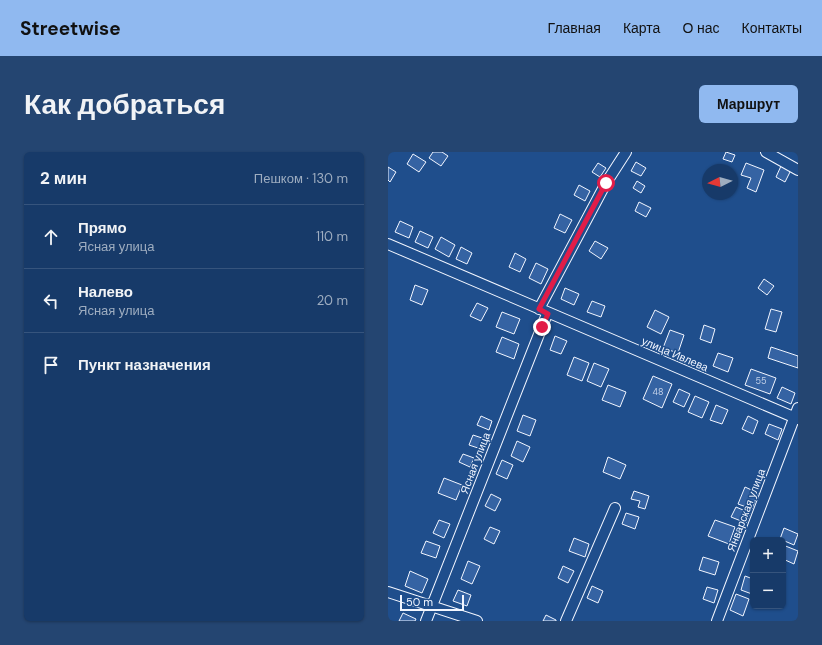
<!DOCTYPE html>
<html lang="ru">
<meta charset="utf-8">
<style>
body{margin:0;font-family:"DM Sans",sans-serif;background:#244571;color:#f1f3f6}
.controls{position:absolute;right:12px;bottom:12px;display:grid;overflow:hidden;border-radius:6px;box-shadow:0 1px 3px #0004}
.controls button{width:36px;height:36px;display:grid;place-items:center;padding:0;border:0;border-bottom:1px solid #36547d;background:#173a69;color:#f1f3f6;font:20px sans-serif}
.compass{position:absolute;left:314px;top:12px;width:36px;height:36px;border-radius:50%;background:#173a69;box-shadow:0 1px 3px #0004;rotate:264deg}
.scale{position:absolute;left:12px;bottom:10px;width:64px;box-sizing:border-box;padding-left:4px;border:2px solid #f2f6ff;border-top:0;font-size:11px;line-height:14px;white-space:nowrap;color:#f2f6ff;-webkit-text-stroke:3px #1f4e8c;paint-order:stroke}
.stop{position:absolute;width:12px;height:12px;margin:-9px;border:3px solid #e11d48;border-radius:50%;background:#fff}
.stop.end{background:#e11d48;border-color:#fff;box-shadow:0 1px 4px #0008}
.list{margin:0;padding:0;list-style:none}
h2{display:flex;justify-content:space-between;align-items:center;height:52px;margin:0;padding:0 16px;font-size:17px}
h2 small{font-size:13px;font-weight:400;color:#9eadc0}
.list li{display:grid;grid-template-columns:26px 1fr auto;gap:12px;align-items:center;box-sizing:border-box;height:64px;padding:0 16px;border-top:1px solid #36547d}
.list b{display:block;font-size:15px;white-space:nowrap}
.list p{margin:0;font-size:13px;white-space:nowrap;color:#9eadc0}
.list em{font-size:13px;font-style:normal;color:#9eadc0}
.icon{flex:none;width:22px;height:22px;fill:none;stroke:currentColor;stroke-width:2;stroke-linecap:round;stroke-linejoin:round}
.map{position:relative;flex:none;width:410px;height:469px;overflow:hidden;border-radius:6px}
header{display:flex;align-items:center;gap:24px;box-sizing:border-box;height:56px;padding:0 20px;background:#90b9f0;color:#111}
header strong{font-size:19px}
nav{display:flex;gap:22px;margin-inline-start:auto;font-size:14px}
.intro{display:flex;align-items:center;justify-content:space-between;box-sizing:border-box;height:96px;padding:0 24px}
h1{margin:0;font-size:28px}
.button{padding:10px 18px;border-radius:6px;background:#90b9f0;color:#111;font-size:14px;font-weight:700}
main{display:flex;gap:24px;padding:0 24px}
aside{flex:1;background:#173a69;border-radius:6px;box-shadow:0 1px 3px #0004}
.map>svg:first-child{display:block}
</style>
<header>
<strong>Streetwise</strong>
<nav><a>Главная</a><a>Карта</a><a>О нас</a><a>Контакты</a></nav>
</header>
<div class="intro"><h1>Как добраться</h1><a class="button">Маршрут</a></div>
<main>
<aside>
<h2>2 мин<small>Пешком · 130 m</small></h2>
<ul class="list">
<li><svg class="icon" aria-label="ahead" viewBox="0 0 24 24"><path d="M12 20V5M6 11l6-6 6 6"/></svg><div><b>Прямо</b><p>Ясная улица</p></div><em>110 m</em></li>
<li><svg class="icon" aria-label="left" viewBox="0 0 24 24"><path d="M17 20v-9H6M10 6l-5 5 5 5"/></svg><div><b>Налево</b><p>Ясная улица</p></div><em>20 m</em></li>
<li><svg class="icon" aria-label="arrive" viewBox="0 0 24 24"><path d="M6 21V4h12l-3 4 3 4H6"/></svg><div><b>Пункт назначения</b></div></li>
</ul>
</aside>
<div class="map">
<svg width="410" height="469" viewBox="0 0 410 469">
<rect width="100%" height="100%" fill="#1f4e8c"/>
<!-- building -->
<path fill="#3563a3" stroke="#f2f6ff" d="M45,0H54L60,4L53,14L41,6Z
M338,0L347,3L344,10L335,7Z
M25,2L38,10L31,20L19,12Z
M248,10L258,16L253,24L243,19Z
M210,11L218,16L212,25L204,20Z
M358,11L376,18L368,40L359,36L363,26L353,23Z
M393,14L403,18L397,30L388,25Z
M0,15L8,20L2,30L0,28Z
M249,29L257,34L253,41L245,36Z
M191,33L202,39L197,49L186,43Z
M251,50L263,56L258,65L247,59Z
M172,62L184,68L177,81L166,76Z
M12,69L25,75L21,86L7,80Z
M32,79L45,85L40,96L27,90Z
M53,85L67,93L61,105L47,97Z
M207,89L220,96L213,107L201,99Z
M73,95L84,101L79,112L68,107Z
M127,101L138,107L132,120L121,115Z
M148,111L160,117L153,132L141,126Z
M376,127L386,134L379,143L370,136Z
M27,133L40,138L34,153L22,148Z
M177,136L191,142L186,153L173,147Z
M204,149L217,154L213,165L199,160Z
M89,151L100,156L93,169L82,164Z
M383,157L394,160L388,180L377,177Z
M267,158L281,165L273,182L259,175Z
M114,160L132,167L126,182L108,175Z
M316,173L327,177L323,191L312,187Z
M282,178L296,183L290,201L275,196Z
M167,184L179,189L173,202L162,198Z
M114,185L131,192L126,207L108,200Z
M383,195L410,204V216L380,206Z
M330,201L345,206L340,220L325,214Z
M186,205L201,211L194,229L179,223Z
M206,211L221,217L213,235L199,229Z
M363,217L388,226L382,242L357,233Z
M265,224L284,232L274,256L255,247Z
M220,233L238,240L232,255L214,248Z
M394,235L407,241L403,252L389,246Z
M291,237L302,242L296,255L285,250Z
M307,244L321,250L314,266L300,260Z
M328,253L340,258L334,272L322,268Z
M135,263L148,268L142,284L129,279Z
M93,264L104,269L101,278L89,273Z
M360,264L370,269L365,282L354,277Z
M381,272L394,277L390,288L377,282Z
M85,283L97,287L93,297L81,293Z
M129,289L142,295L135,310L123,304Z
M75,302L86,306L82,315L71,310Z
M220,305L238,313L232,327L215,320Z
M114,308L125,313L119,327L108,322Z
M56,326L74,333L68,348L50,341Z
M357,335L370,341L364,357L350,352Z
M246,339L261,344L257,357L250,355L252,349L243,347Z
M103,342L113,347L107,359L97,354Z
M348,355L362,361L358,371L343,365Z
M238,361L251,365L247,377L234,372Z
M51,368L62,372L56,386L45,381Z
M327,368L347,375L341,392L320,384Z
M102,375L112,379L106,392L96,387Z
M396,376L410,382L406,393L392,387Z
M186,386L201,392L197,405L181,399Z
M38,389L52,394L48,406L33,401Z
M395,393L410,399L406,412L395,407Z
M315,405L331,410L327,423L311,418Z
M80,409L92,414L84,432L73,427Z
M175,414L186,419L180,431L170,426Z
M22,419L40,427L34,441L17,434Z
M357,424L365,427L364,442L353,438Z
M204,434L215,439L210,451L199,446Z
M319,435L330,438L326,451L315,447Z
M70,438L83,443L79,454L65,449Z
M348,442L361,447L355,464L342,458Z
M15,461L28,467L27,469H11Z
M158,463L168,468V469H155Z"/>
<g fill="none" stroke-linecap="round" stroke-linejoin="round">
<!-- minor casing -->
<g stroke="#f2f6ff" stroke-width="12">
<path id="minor" d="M378,0L410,18
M0,92L410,267
M151,157L218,31L238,0
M0,440L89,469
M38,469L159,162
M178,469L227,356
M329,469L410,256"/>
</g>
<!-- minor -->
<use href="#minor" stroke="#1f4e8c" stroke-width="10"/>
</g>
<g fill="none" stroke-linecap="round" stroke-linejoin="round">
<!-- route -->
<path stroke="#e11d48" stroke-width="5" d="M154,175L160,162L151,157L218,31"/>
</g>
<g text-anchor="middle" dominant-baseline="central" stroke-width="3" stroke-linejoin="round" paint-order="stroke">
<!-- number labels -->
<g font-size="9" fill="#c3d1e8">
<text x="373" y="229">55</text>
<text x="270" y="240">48</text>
</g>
<!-- street labels -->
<g font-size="11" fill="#f2f6ff" stroke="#1f4e8c">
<text transform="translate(287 202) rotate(23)">улица Ивлева</text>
<text transform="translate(87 311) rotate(-69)">Ясная улица</text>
<text transform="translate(358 358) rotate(-69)">Январская улица</text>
</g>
</g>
</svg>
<div class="controls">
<button>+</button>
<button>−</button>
</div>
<svg class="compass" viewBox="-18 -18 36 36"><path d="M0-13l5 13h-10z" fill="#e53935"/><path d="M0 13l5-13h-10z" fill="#9eadc0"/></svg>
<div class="scale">50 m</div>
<div class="stop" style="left:218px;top:31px"></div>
<div class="stop end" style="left:154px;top:175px"></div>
</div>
</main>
